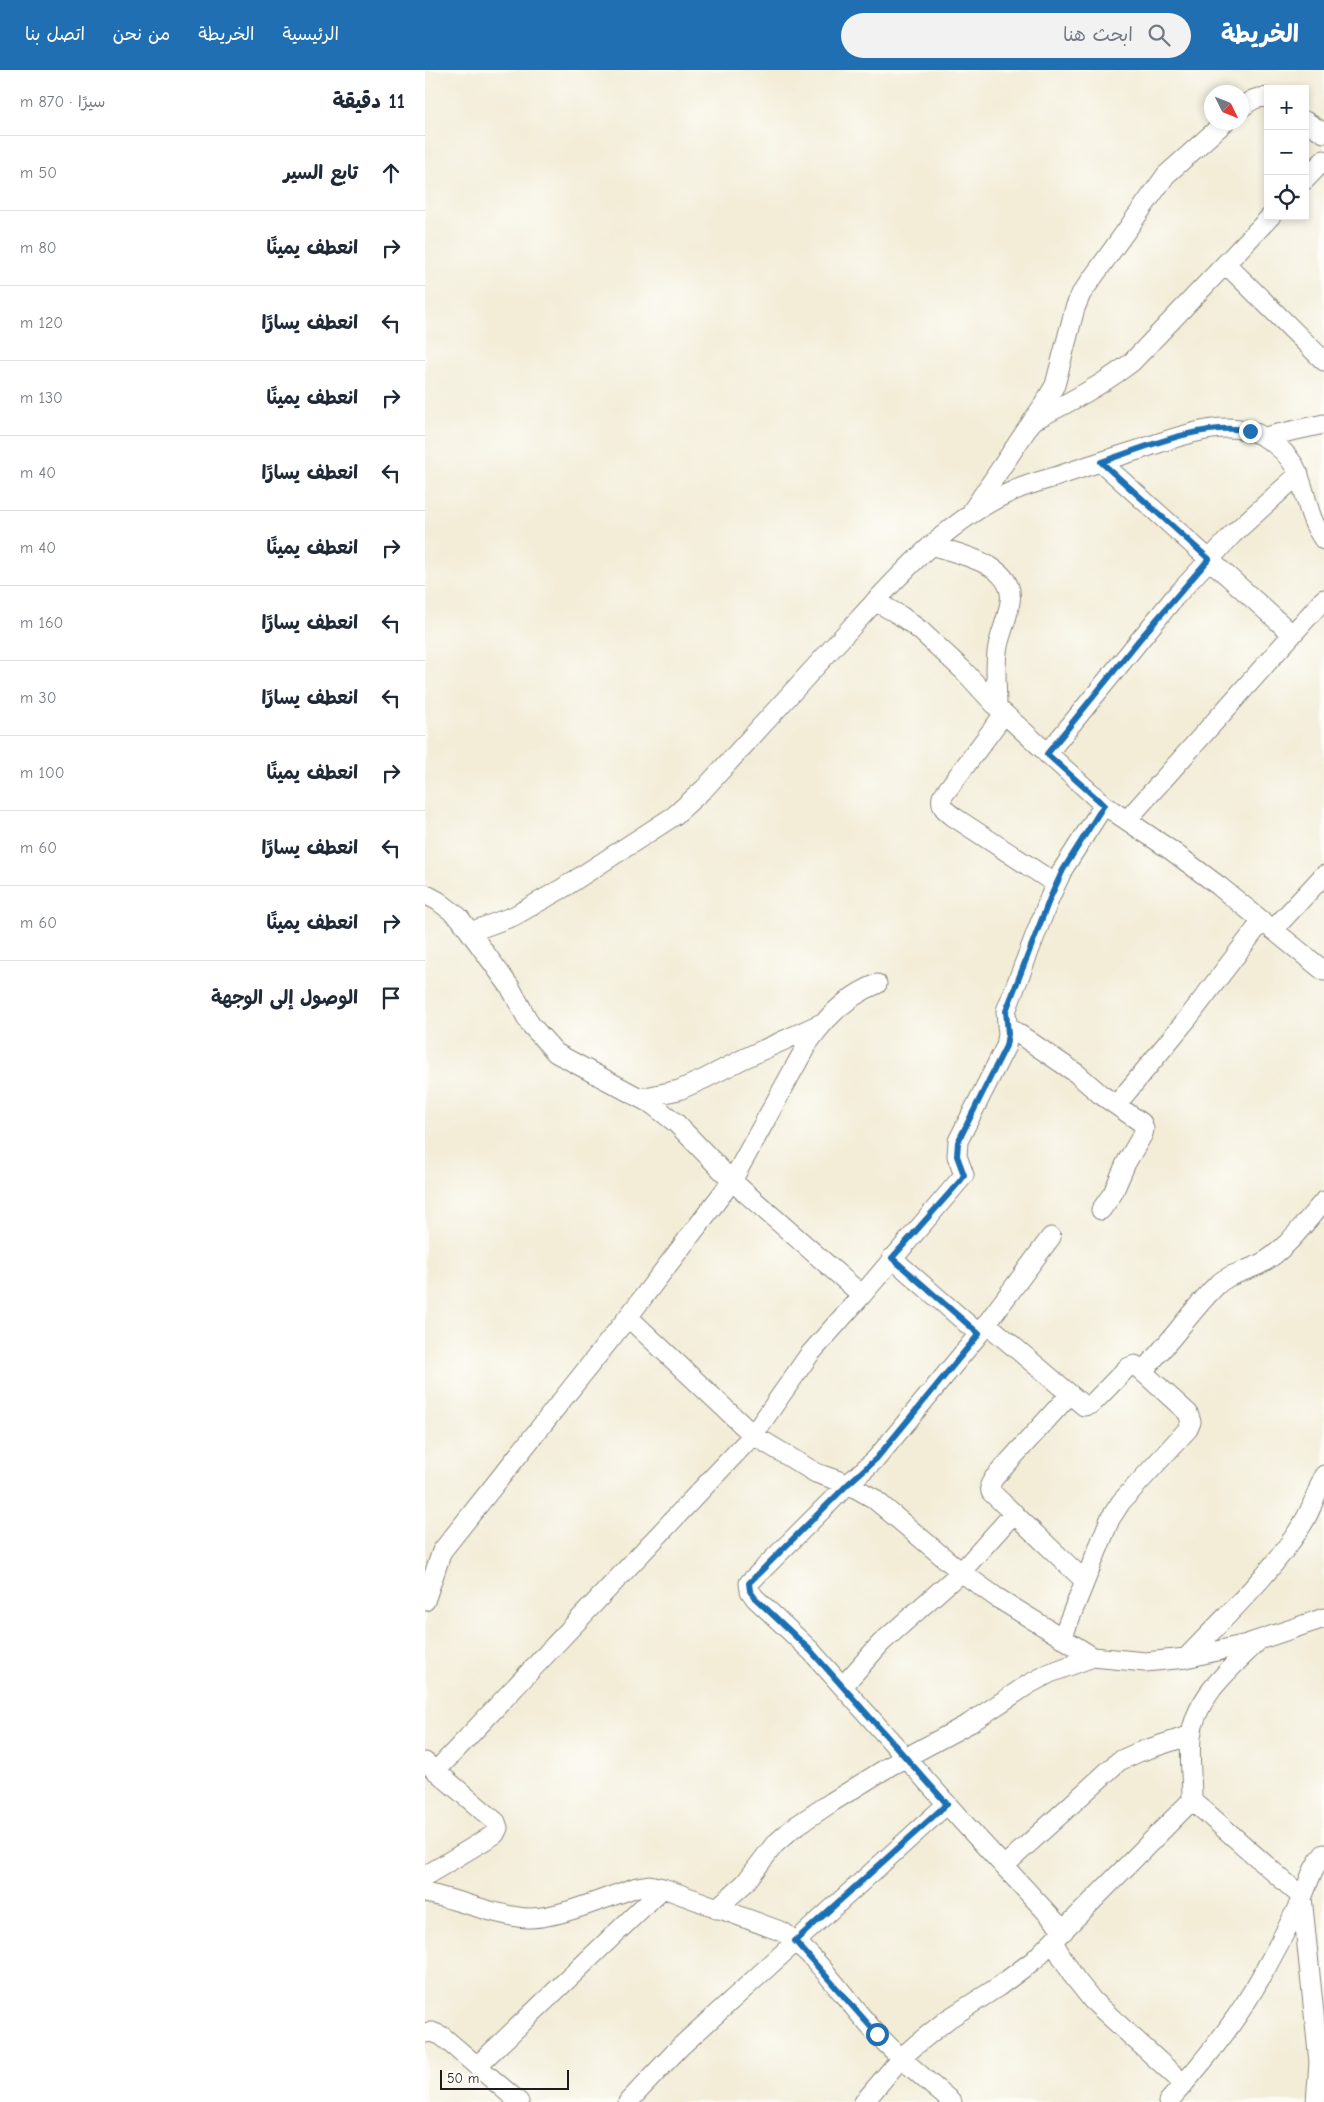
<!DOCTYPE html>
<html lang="ar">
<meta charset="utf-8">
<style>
body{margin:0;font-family:"Comic Neue","Playpen Sans Arabic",sans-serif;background:#f2f2f3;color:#1f2937;direction:rtl}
.controls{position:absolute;right:15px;top:15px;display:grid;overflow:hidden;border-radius:0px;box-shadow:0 2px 8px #0003}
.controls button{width:45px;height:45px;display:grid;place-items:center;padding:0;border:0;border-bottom:1px solid #e0e1e3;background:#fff;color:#1f2937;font:25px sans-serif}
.compass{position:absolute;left:779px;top:15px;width:45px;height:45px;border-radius:50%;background:#fff;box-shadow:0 2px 8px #0003;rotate:133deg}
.scale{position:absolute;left:15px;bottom:12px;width:129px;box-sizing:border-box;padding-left:5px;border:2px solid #1c1c1c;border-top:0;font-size:14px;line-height:18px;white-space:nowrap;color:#1c1c1c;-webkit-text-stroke:4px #fdfcf7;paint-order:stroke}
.stop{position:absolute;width:15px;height:15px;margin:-11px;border:4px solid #1f6fb2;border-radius:50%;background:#fff}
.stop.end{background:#1f6fb2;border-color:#fff;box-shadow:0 1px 5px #0008}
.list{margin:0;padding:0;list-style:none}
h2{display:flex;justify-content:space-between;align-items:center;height:65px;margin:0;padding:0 20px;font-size:21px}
h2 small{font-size:16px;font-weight:400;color:#747a83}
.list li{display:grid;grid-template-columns:32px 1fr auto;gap:15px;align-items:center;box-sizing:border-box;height:75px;padding:0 20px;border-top:1px solid #e0e1e3}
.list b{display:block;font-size:19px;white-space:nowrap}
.list em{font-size:16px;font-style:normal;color:#747a83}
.icon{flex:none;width:28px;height:28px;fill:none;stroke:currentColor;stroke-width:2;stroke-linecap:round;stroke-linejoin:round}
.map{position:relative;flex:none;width:899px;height:2032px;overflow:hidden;direction:ltr}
header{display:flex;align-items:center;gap:30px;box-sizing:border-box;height:70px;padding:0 25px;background:#1f6fb2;color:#fff}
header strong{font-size:24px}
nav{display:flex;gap:28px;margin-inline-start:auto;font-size:18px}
.search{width:350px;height:45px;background:#f2f2f3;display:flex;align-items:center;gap:12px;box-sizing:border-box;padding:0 18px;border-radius:28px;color:#747a83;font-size:19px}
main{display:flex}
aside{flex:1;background:#fff}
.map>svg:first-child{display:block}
</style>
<header>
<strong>الخريطة</strong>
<div class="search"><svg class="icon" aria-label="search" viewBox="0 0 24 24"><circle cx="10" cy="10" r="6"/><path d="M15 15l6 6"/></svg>ابحث هنا</div>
<nav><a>الرئيسية</a><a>الخريطة</a><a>من نحن</a><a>اتصل بنا</a></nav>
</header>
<main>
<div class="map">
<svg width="899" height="2032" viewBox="0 0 899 2032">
<rect width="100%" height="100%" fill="#fdfcf7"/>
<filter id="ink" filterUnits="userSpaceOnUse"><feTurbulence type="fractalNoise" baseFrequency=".02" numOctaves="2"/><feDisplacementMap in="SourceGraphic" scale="10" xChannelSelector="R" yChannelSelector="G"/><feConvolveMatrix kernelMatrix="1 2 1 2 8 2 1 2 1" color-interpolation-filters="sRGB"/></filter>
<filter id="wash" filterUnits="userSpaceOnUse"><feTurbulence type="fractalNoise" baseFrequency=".0096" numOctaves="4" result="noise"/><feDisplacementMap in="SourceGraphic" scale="20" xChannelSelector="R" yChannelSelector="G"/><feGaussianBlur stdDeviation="1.12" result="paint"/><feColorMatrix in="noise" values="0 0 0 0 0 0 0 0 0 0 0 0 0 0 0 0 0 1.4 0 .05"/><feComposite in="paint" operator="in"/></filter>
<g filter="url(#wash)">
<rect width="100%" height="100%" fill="#f3edd8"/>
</g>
<g filter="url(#ink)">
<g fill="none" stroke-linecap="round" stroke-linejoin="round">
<!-- minor casing -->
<g stroke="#88847a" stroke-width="21">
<path id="minor" d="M816,38C825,31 831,26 843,28
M880,51L899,63
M880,110L899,90
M801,194L899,291
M611,349C645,332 677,315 707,292L846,146
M839,367L899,354
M676,392L867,564
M547,441L619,334L630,315L650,238L656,224L741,105L800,52
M506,475C533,484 591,494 585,532C583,547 576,562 573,576C569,596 572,617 572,637
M450,531L476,546L496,561L539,601L572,637L679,735L747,781L794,816L899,901
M579,644L517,727C515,737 521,741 529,747L631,814
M622,684L749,528L808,464L874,404
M702,750L899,529
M0,824L13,831L34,847L85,917L105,954L131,983L228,1035L251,1053L307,1111L437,1225L384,1285L328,1365L203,1247
M848,860L899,805
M45,862L89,846L138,818L249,746L280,718C324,670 368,621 412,573C461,520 520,449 588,421C601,415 616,411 630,407C659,397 688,388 716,379C753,367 803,346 839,367C889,396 871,432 899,470
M582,956L651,1003L675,1024L717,1053L719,1059L718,1064L701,1093L688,1123L676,1140
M216,1028L254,1020L279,1009L318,989L397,953
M692,1034L763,948L837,851
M626,1167L554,1264L451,1389L423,1414L324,1513L325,1521L330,1528L386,1581L537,1751L639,1861
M467,1188L554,1264
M437,1225L539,1105L532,1086L533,1071L581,976L583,964L581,941L625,827L638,799L679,735
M562,1254L659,1336L667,1334L702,1298L710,1295L763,1343L766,1352L763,1359L696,1432L685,1449L637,1568
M717,1301C744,1275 764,1243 790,1217C803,1203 821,1202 837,1193C862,1179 880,1152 899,1131
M645,1324L569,1408L565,1415L566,1422L660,1511
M0,1531L17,1481L203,1247L307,1111L383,973C401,947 422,926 452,914
M834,1570C808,1597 770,1626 766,1667C764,1688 767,1709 767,1730L877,1827L894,1992L891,2032
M761,1588C800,1547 853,1497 881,1448C888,1435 893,1419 899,1405
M418,1616L456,1573L536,1502L589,1443
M0,1692L11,1701L328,1365L391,1403L423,1414L448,1428L536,1502L571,1527L668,1587L720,1592L761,1588L822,1574L899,1548
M579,1796L694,1691L714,1682L766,1665
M0,1806L70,1764L73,1758L71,1752L11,1701
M0,1823C33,1829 73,1847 105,1848C133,1848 183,1827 212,1817L224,1815L238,1818L358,1862C395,1888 420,1930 451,1963C474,1988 501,2010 527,2032
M291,1839L320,1813L349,1775L368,1758L407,1732L465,1696L545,1653L604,1614L625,1603L668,1587
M628,1872L649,1907L668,1931L759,2014
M0,1963L7,1962L17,1966L94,2032
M52,1996L238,1818
M203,2032L255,1977L522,1734
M439,2032L476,1988L492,1974L523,1949L573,1917L609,1890L767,1730
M743,2032C774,1997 805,1960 829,1919C846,1890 862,1859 877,1828C884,1812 887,1797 899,1784"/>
</g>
<!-- minor -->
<use href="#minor" stroke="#fff" stroke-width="19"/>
</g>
</g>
<g fill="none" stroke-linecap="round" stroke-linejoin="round" filter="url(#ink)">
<!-- route -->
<path stroke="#1f6fb2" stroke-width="6" d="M452,1964L370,1871L522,1734L386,1581L330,1528L325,1521L324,1513L423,1414L451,1389L554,1264L467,1188L536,1110L539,1105L532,1086L533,1072L581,976L583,964L581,941L625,828L638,800L679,735L622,684L714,570L784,489L676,392C719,378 779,351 825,361"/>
</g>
</svg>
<div class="controls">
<button>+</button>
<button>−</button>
<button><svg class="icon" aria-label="locate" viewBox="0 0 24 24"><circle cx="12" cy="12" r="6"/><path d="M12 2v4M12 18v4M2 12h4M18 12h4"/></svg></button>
</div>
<svg class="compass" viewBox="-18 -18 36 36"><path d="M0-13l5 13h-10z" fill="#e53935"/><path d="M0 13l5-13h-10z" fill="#747a83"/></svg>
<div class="scale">50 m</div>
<div class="stop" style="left:452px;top:1964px"></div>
<div class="stop end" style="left:825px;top:361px"></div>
</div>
<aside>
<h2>11 دقيقة<small>سيرًا · 870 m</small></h2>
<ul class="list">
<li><svg class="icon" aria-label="ahead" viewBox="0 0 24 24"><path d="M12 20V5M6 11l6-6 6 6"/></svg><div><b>تابع السير</b></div><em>50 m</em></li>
<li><svg class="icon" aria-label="right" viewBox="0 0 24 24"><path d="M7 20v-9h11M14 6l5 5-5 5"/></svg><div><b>انعطف يمينًا</b></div><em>80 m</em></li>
<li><svg class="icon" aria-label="left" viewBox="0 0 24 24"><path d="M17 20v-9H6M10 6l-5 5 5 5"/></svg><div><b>انعطف يسارًا</b></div><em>120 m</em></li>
<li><svg class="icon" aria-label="right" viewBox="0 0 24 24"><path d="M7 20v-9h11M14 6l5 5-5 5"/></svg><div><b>انعطف يمينًا</b></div><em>130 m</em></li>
<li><svg class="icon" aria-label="left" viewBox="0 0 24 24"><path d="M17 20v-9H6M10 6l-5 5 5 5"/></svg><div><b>انعطف يسارًا</b></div><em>40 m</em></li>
<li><svg class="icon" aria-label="right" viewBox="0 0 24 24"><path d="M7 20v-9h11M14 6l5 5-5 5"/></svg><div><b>انعطف يمينًا</b></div><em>40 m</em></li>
<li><svg class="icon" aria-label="left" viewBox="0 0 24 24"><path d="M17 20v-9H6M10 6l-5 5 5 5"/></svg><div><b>انعطف يسارًا</b></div><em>160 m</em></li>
<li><svg class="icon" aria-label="left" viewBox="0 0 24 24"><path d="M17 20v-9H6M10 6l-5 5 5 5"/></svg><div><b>انعطف يسارًا</b></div><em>30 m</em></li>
<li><svg class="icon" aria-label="right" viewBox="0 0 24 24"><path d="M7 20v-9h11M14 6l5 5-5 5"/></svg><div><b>انعطف يمينًا</b></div><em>100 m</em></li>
<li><svg class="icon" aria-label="left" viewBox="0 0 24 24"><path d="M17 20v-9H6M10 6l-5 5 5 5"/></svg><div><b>انعطف يسارًا</b></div><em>60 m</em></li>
<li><svg class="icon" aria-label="right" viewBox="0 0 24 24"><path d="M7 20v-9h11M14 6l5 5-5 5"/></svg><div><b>انعطف يمينًا</b></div><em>60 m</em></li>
<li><svg class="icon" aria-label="arrive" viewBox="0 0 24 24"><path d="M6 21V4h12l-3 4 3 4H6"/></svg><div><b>الوصول إلى الوجهة</b></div></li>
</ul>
</aside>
</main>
